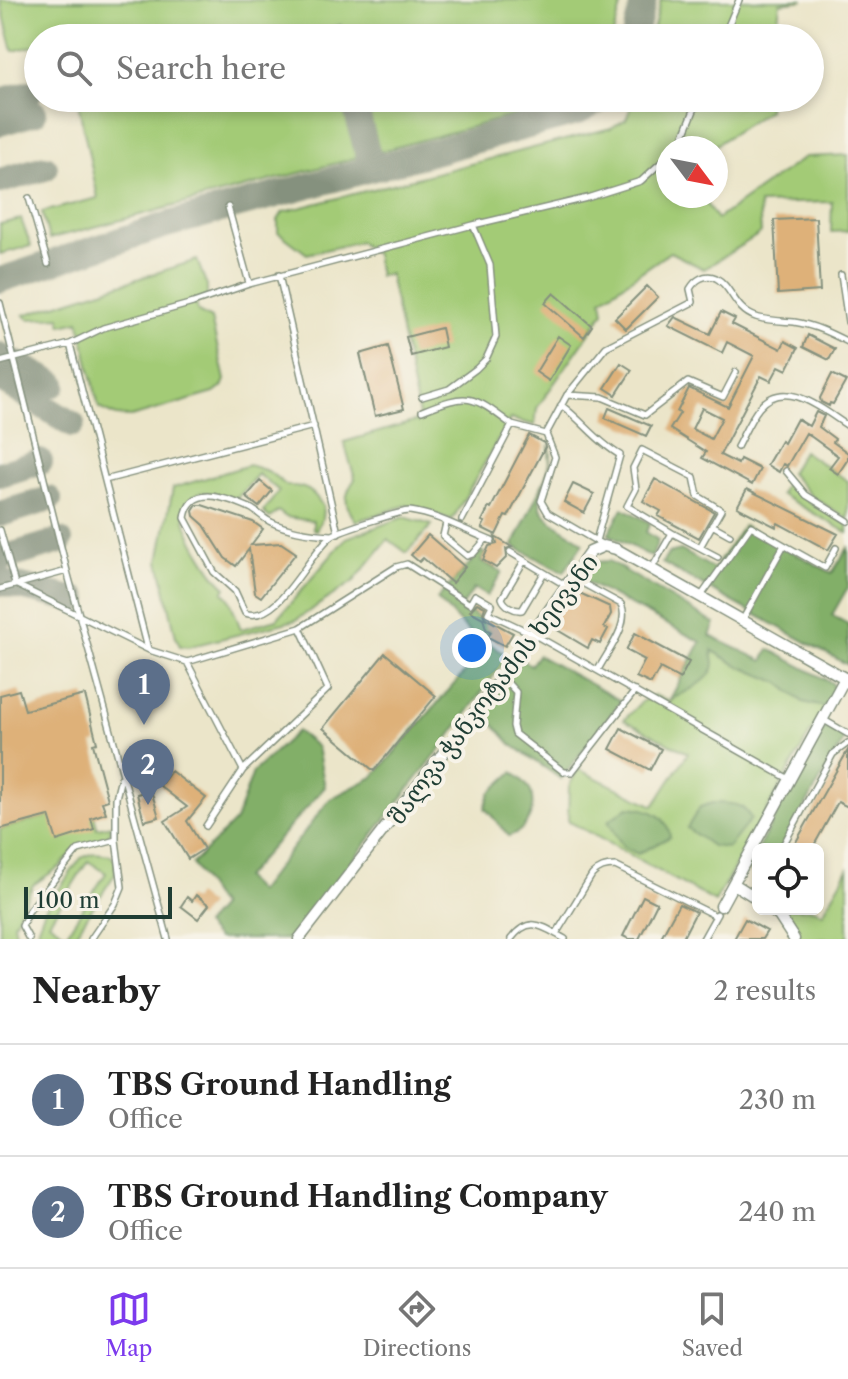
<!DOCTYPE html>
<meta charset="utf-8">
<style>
body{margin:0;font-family:"Libre Caslon Text","Noto Serif Georgian",serif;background:#f2f2f2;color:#222}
.controls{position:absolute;right:24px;bottom:24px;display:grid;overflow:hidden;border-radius:12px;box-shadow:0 4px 12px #0003}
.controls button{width:72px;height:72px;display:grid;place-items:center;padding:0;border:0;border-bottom:2px solid #e0e0e0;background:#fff;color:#222;font:40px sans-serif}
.compass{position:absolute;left:656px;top:136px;width:72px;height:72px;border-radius:50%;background:#fff;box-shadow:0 4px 12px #0003;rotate:122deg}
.scale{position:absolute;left:24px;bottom:20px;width:148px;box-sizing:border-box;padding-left:8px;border:4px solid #1f3d34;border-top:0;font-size:22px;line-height:28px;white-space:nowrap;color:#1f3d34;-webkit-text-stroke:6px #f7f3e8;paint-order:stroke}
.you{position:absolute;left:472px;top:648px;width:28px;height:28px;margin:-20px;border:6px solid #fff;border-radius:50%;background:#1a73e8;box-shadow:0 0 0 12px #1a73e833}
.badge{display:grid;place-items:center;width:52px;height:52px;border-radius:50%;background:#7c3aed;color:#fff;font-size:26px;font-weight:700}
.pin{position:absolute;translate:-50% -66px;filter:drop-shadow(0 2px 4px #0008)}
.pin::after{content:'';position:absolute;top:42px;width:28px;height:24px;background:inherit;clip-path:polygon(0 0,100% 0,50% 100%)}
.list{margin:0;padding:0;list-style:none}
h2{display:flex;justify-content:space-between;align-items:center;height:104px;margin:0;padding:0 32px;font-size:34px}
h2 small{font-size:26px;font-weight:400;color:#767676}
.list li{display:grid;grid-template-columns:52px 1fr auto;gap:24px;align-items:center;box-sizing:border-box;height:112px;padding:0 32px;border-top:2px solid #e0e0e0}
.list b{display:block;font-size:30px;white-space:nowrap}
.list p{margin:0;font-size:26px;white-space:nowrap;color:#767676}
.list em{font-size:26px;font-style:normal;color:#767676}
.icon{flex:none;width:44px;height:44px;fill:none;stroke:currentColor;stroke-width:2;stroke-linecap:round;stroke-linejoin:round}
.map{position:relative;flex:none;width:848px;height:939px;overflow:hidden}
.search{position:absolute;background:#fff;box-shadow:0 4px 12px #0003;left:24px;right:24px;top:24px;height:88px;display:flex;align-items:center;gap:20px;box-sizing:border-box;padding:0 28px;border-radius:44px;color:#767676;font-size:30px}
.sheet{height:328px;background:#fff}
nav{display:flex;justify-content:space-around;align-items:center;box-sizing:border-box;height:112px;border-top:2px solid #e0e0e0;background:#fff;font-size:22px;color:#767676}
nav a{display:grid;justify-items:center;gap:4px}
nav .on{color:#7c3aed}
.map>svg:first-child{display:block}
</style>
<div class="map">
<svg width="848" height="939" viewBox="0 0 848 939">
<rect width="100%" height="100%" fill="#f7f3e8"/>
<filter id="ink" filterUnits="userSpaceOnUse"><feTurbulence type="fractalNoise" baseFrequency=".0125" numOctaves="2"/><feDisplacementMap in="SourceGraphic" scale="16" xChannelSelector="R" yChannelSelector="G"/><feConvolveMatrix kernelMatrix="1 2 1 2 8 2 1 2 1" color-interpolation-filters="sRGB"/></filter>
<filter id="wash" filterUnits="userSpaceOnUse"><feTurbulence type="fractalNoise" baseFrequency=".006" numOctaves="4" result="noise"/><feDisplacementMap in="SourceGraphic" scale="32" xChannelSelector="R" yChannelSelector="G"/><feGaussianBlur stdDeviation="1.8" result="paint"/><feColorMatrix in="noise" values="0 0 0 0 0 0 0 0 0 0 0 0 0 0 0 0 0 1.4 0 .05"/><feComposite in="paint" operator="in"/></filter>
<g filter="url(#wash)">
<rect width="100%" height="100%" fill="#ebe5c9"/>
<!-- green -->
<path fill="#a3cb76" stroke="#618455" stroke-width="2" fill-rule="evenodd" d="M0,0H623L612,38H345L341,25L299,36L300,38H38V45L13,51Z
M661,0H804L780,3L776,38H651Z
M77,98H345L360,157L49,239L42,212L98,198Z
M360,98H570L564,102L374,153Z
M635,98H769L768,110L711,148H668V196H701L717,219L805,157L848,155V231L831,232L832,202L759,204L761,233L704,269L670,252L602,299L604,312L537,408L535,425L510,419L452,520L407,505L356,521C344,505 343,496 355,479L344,442L420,420L389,274L379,276L375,254L359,242L307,254L278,232V220L283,212L611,128L626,119Z
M21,219L31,246L0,254V224Z
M197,260L207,286V296L196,303L198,312L211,319L225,380L222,387L214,393L131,417L116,416L99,408L79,321L62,325L60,317L29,319L24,315Z
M803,451L848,481V519L810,495L790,473Z
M249,465L268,471L287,486C305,485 314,491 323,507L322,519L316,530L313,529V521L286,517L278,511L270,518L263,512L279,491L258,474L237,498C225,499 212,490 200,493C191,496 183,508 185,518C187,535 213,577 226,587L223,592L229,598L241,629L277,619L346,538L404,517L432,525L407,553L388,539L354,581L296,620L188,647L180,646L176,637L159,561L173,488Z
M787,481L811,504L848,525V533L780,494Z
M711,650L737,665L780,683L803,702L825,707L715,902L568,821L569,786L578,769L654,806L688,753L624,720L641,702L654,695L670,702L677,695L692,689Z
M92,804L97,828L112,825L109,835L74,850L61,866L33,885L14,923L17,939H0V829Z
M94,853L111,855L115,861V874L72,939H41L38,927L45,909L81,858ZM88,861L106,873L66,934L49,922Z
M848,869V939H797L786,916L779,909H814L823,913Z"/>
<!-- forest -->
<path fill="#82af67" stroke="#50764e" stroke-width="2" d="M549,445C557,466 532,496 543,512C554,527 571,531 583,543L564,572L513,546L544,481L550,465Z
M623,508L650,523L646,532L658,540L652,557L608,534Z
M743,526L832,573L848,548V587L832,615L848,624V665L662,563L669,553L681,550L714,569Z
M481,551L485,554L481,561L502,572L487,596L474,588L462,607L492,627L484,640L508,656L448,739L291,939H217L204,925L220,907L192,864L236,820L253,772L297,731L317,747L325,787L244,878L258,892L330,799L373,777L485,649L437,599Z
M609,561L715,624L710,636L763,661L769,649L832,683L834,689L825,707L803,702L780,683L737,665L712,650C712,655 714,659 714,664C713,682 681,693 669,701L701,642L580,579L595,562Z
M538,655L621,701L561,779L511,744L485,714L521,660L531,665Z
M824,728C832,728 836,731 843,736V742L780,849H758V875L750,872L747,868Z
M513,772C520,778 528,784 531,792C536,810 527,831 509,836L485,808L490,793Z
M712,803C730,804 742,801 751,819L728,848L712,846L687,828L700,807Z
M628,807C648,808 668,814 670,837L638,854L623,847L608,821Z"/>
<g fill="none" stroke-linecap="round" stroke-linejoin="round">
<!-- taxiway -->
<path stroke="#85917e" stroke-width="26" d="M634,38L644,0
M353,98L369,159L381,167
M0,101L29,93
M0,123L34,113
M0,181L45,168
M0,280L166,225L576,113L604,98
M0,355L54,384
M0,379L72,424
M0,474L40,462
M0,514L49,499
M0,559L60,541
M0,582L76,600"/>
</g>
<g id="blocks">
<!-- building -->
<path fill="#deb179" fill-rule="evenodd" d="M816,218L820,291L778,294L774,220Z
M647,286L658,297L626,329L615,318Z
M554,293L592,326L584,337L545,303Z
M721,312L735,319L732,324L781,349L785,341L798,348L787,370L779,366L771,381L761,376L720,455L738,464L740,459L760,469L752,485L702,458L706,452L670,429L680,413L677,412L689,388L728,407L754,356L727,342L722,353L668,326L675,317L710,334ZM702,408L722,418L711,439L692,429Z
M441,328L445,347L411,356L406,337Z
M808,335L835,349L829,360L803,347Z
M558,336L571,345L549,381L536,372Z
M388,346L404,409L375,416L360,354Z
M621,363L632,370L616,395L605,388Z
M832,374L846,381L833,404L830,403L829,406L821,402L820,398Z
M609,408L651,426L646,436L605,418Z
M816,412L824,416L819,427L835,439L833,442L848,453V459L838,474L829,468L838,456L806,433L787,466L783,464L779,472L767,465L781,441L784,443L797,419L809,426Z
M529,435L544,443L545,447L508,517L505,516L496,535L482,528L485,522L482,521L489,507L491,508Z
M655,479L714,512L699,538L658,516L661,511L643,501Z
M260,481L272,491L259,507L246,497Z
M573,484L594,494L584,513L564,502Z
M747,489L838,534L828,550L778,523L776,527L737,507Z
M197,505H202L253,522L263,529L251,545L281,543L296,553L261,597L255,593L249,549L236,566L225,558L204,525L194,516L193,511Z
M428,535L465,567L452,583L423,558L419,562L411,555Z
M495,537L512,547L506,549L507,557L496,568L483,560L489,546L497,544Z
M573,590L610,607L611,614L604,627L608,629L600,644L592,640L588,648L549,625Z
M477,603L485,607L483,613L485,618L513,633L505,646L488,637L491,632L486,629L483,618L470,611Z
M635,633L689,662L680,679L660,668L651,684L636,677L645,660L626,650Z
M385,653L436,696L374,771L323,728Z
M19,690L25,710L85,695L97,743L93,744L108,800L102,802L106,813L91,818L94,829L57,841L49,816L0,829V695Z
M621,728L661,749L650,770L610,749Z
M848,750V807L838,802L812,849H792Z
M171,771L206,798L187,821L204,849L188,859L165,821L187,807L160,786Z
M151,790L159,817L144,821L137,794Z
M196,895L209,905L198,919L181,906L187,897L192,901Z
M643,896L657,903L639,939H629L623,936Z
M679,904L696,912L682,939H660Z
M745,919L767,931L762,939H734Z"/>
</g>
</g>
<g filter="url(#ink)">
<use href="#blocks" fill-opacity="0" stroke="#85917e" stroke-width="2"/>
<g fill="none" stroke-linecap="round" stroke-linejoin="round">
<!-- service casing -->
<g stroke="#85917e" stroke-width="8">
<path id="service" d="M723,38L739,0
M676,148L682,140L699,98
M29,198L48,264
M228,207L249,283
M279,275L338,533
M841,275L848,322
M0,303L67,571L0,589
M70,344L103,328L193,303L249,284L473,225L587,198L641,181L668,156
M0,362L70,344L148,649
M567,395L602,397L645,415L688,382L723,397L736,372
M422,397L449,389L476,369L486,359L496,337L490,265L473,225
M561,405C583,421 597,442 620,455L596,541
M422,411C469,392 472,395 512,425
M737,447C744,434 750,419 759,408C785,376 823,410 848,426
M786,471L806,495L848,521
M105,480L314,426
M462,520L512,425L546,434
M446,523L443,536L467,556L473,554L486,539
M712,525L730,535
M0,530L15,584L149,650L187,662L300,628L396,567L407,564L470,604L475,595L492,605L488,613L533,634L789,779
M672,533L718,557
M332,535C313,534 289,531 271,522C264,519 258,512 250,508C227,498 190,483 185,518L214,572L235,591L245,613C279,626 309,551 333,535C340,530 404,510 410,511C439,515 466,531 492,541
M603,545L548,513L541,501L555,457L546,434L567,395L606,347L693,302L690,289C695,280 705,273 716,278C732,286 734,310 756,317C768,321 782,321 794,322C814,325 830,333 848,342
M784,545L825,568L836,548
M510,552L565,585
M524,561L502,598C504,605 514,611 522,610L544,573
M652,568L672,533L627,506L636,489L633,468L642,450L694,477L698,496L721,510L700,547
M67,571L168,939
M573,578L621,604C631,624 607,652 598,670
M701,596L751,526L784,545L743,619
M187,662L243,770L328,689L300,628
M502,677L516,692L513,726L515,734L564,772H572L635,691
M824,720L848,734
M206,826L243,770
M781,849L833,754L848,743
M556,934L592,875C599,868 605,866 615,866L716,916
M29,939L22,926L28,912L78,850L116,840
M91,939L115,904L122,887L116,840V798L121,778
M511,939C530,914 543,927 565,939
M703,939L717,914"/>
</g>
<!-- minor casing -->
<g stroke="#85917e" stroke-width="13">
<path id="minor" d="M734,884L758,899
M721,906L845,678
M770,909L779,916L794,939
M299,939L502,677L590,552L604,546L616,549L848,680"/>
</g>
<!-- service -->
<use href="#service" stroke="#fff" stroke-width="5"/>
<!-- minor -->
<use href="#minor" stroke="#fff" stroke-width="10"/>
</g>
</g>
<g text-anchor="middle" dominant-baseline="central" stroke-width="8" stroke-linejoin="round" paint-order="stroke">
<!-- street labels -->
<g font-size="24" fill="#1f3d34" stroke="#f7f3e8">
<text transform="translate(493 689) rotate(-53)">შალვა ჭანკოტაძის ხეივანი</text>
</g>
</g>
</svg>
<div class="controls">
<button><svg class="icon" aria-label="locate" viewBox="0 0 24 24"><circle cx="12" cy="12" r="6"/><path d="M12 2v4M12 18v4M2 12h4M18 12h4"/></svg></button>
</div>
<svg class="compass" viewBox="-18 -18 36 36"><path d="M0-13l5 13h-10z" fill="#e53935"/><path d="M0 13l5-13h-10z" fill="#767676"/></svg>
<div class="scale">100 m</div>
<div class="you"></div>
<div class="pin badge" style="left:144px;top:725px;background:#5c6f8a">1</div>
<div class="pin badge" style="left:148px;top:805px;background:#5c6f8a">2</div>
<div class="search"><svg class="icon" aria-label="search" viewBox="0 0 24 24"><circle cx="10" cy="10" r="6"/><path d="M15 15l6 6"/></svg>Search here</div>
</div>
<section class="sheet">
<h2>Nearby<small>2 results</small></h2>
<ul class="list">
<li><span class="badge" style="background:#5c6f8a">1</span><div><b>TBS Ground Handling</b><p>Office</p></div><em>230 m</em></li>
<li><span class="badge" style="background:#5c6f8a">2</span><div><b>TBS Ground Handling Company</b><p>Office</p></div><em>240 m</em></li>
</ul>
</section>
<nav>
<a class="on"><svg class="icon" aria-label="map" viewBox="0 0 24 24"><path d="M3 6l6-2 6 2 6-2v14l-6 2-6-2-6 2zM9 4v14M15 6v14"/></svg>Map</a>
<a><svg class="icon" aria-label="directions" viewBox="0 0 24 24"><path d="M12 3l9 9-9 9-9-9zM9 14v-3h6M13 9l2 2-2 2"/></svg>Directions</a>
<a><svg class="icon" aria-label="saved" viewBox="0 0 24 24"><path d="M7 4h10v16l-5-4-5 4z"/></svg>Saved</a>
</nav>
